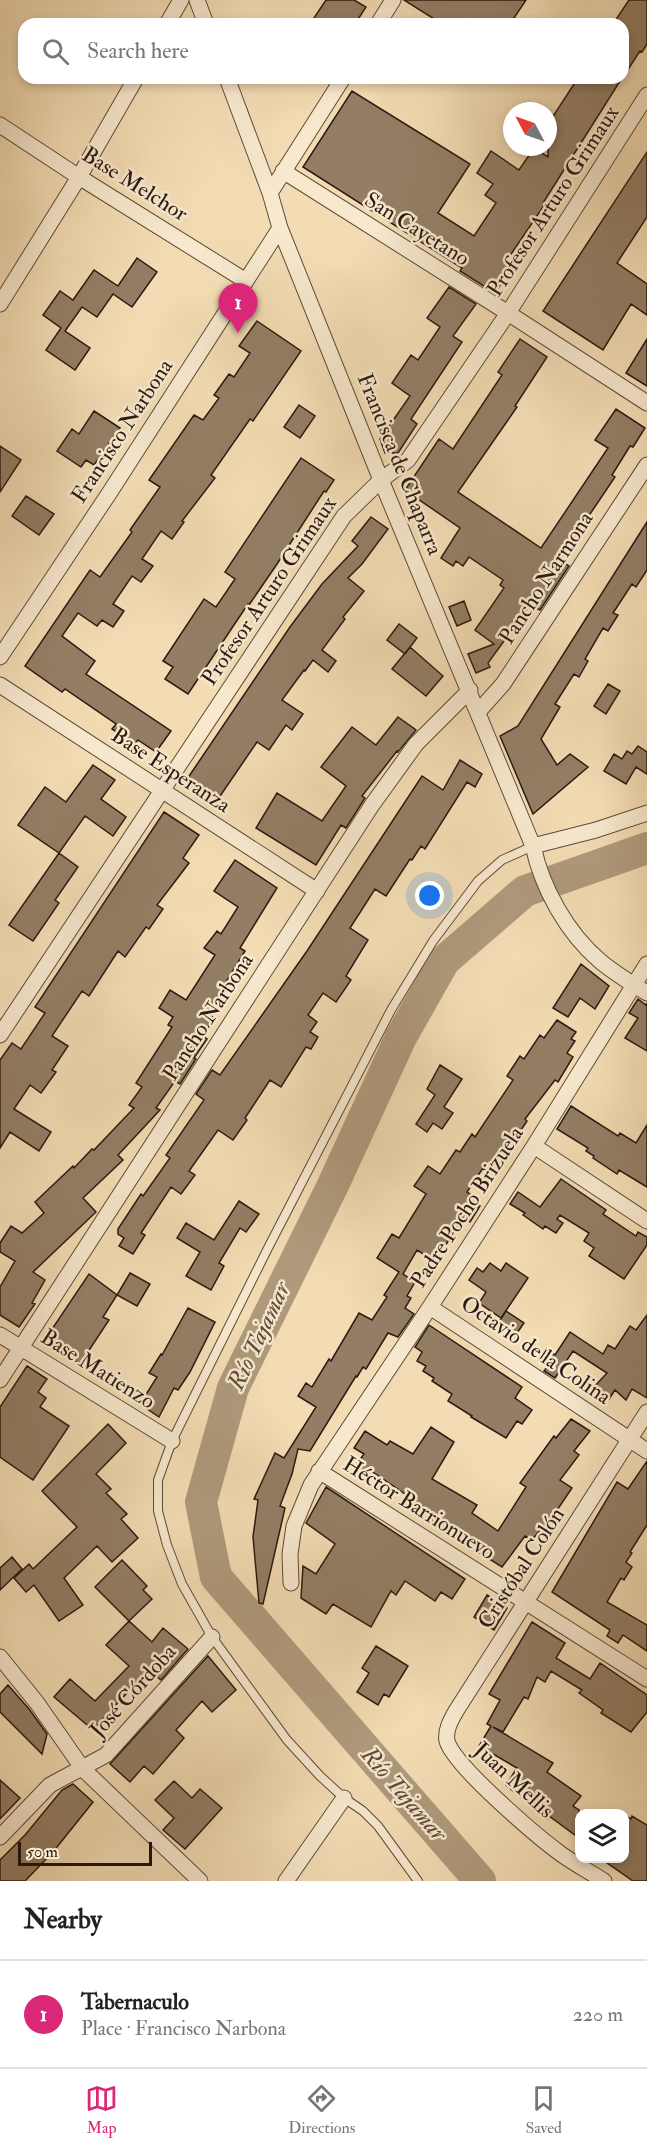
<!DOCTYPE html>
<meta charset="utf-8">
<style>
body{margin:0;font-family:"IM FELL Double Pica",serif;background:#f2f2f2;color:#222}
.controls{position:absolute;right:18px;bottom:18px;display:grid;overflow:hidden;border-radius:12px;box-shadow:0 3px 9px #0003}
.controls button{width:54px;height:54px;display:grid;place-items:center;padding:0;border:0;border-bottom:2px solid #e0e0e0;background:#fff;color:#222;font:30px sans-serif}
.compass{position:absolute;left:503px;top:102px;width:54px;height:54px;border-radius:50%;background:#fff;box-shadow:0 3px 9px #0003;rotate:311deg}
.scale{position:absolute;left:18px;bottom:15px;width:134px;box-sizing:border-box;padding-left:6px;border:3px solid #2b1910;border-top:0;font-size:16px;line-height:21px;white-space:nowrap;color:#2b1910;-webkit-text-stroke:4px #f7e8ce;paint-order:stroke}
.you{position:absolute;left:430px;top:896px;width:21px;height:21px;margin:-15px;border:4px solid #fff;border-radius:50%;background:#1a73e8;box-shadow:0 0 0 9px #1a73e833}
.badge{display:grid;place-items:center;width:39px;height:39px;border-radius:50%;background:#db2777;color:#fff;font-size:20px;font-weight:700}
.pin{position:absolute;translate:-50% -50px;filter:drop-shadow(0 2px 3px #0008)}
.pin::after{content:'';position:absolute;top:32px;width:21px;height:18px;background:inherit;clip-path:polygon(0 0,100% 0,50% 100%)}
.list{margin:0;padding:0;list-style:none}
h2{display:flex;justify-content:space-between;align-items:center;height:78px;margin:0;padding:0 24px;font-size:26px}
h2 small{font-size:20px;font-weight:400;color:#767676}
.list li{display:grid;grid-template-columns:39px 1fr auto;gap:18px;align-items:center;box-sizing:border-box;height:108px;padding:0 24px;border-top:2px solid #e0e0e0}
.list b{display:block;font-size:22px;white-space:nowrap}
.list p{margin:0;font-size:20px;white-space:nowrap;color:#767676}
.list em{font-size:20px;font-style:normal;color:#767676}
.icon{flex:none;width:33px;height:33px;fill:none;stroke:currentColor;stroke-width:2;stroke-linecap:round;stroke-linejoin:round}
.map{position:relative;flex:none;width:647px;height:1881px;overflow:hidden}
.search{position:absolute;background:#fff;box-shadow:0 3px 9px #0003;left:18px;right:18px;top:18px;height:66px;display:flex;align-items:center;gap:15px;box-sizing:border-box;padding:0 21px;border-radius:18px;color:#767676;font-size:22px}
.sheet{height:186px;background:#fff}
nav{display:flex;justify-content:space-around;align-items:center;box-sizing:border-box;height:84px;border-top:2px solid #e0e0e0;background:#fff;font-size:16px;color:#767676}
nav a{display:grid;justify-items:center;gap:3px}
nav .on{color:#db2777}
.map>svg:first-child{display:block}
</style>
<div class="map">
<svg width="647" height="1881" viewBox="0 0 647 1881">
<rect width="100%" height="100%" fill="#f3dcb4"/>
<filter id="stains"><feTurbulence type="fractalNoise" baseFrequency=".00333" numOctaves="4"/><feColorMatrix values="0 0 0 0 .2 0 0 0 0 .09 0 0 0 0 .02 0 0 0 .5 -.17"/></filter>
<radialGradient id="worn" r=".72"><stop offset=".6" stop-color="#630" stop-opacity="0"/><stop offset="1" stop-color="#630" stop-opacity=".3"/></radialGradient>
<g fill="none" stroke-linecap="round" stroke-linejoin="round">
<!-- river -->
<path stroke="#af9a7c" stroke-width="32" d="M480,1881L216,1577L201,1502L233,1388L333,1185L401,1037L444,961L525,891L647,848"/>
</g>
<!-- building -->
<path fill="#937e65" stroke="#2b1910" stroke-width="1.5" d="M326,0H354L366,7L355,24H310Z
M404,0H526L510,24H442Z
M629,0H647V44L642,52L640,51L623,77V24H613Z
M578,78H622L543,203L545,204L505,263L511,267L497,290L490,285L487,288L460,271L462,268L303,167L352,91L470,164L438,213L474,236L496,203L485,195L493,184L477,173L491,151L519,170L534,148L548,157V124Z
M647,152V217L617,263L647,284V315L631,304L603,350L543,311Z
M137,258L157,272L132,307L113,294L97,317L82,307L65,331L90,348L75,370L46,350L61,328L43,315L60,291L73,300L94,270L118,286Z
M449,287L476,304L453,336L462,342L411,419L417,424L398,453H385L380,439L410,396L392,383L411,355L418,360L440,327L427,318Z
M257,321L301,351L253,421L250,419L211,475L215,478L182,521L184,522L172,539L161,531L142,559L153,566L141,582L132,576L113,604L124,611L113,627L102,620L97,626L78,613L62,636L95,661L86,674L171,731L156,752L138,740L135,744L112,729L116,724L65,689L62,692L25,666L90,570L100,577L132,532L130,530L160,487L149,480L194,415L203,420L219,398L214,395L229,374L234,377L250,353L239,346Z
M520,339L547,357L515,406L517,407L458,492L541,548L608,448L595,440L616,409L645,428L633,447L630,446L612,475L615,477L559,560L569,566L540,610L530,605L488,663L490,667L476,673L468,654L494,644L475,630L504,588L500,585L503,580L469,557L463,566L456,561L453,566L441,558L460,528L405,490L439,439L453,449L502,375L498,372Z
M647,339V386L626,373Z
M299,405L315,416L300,438L284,427Z
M94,411L120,428L94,465L86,460L81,467L57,451L72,429L79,434Z
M0,446L21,460L0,492Z
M301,458L334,480L326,492L324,491L277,564L249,605L248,604L188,694L165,679L173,667L163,661L204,599L216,607L235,579L225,572Z
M26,496L54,514L39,535L12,516Z
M371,517L388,529L362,564L348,578L364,591L343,617L345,619L322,650L336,661L328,672L313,660L305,671L304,670L282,700L303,714L292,730L286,725L269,750L257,742L214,805L183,785L290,627L322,584L358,546L352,541Z
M647,522V570L636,587L632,584L613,613L618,615L608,631L603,628L585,659L588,661L579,677L574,674L555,704L560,707L541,739L557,765L570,754L588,767L533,814L500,736L518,726Z
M464,601L471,620L457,626L449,607Z
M399,624L417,638L405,654L387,640Z
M410,647L443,676L426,696L392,669Z
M608,684L620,691L606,714L594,706Z
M398,717L416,730L398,752L397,751L362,796L365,798L346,828L341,825L316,865L256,828L277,793L322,821L346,786L321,767L352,727L376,745Z
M638,746L647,752V774L636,767L626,784L604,771L614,754L622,759L627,751L632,754Z
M460,760L482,774L475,787L467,782L425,849L421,846L412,860L410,859L386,896L375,889L350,928L368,940L346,976L351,980L336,1002L323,993L308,1015L317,1022L310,1032L318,1037L311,1049L306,1047L281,1087L270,1080L245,1118L247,1120L233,1140L218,1130L189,1171L195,1175L181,1194L171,1187L141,1233L145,1235L133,1254L119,1246L124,1238L118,1234V1229L141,1194L143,1196L170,1158L166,1155L204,1100L196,1094L212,1070L220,1075L307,951L422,776L443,790Z
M93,765L115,780L101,799L126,817L113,836L85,816L59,853L18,825L45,787L66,802Z
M164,812L199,835L183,858L189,863L157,905L163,909L149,929L146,927L125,957L118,951L89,996L82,991L52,1036L68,1046L52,1070L56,1072L41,1093L30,1085L14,1109L51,1132L39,1151L10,1132L0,1148V1060L12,1043L21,1049L45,1013L35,1007Z
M59,853L78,867L55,900L59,903L33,941L9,925Z
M235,860L277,888L240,948L245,951L207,1013L214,1018L203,1036L207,1039L194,1058L196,1059L180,1084L175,1081L156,1108L160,1110L118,1155L123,1160L83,1198L96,1212L33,1272L45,1280L32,1303L35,1304L19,1327L0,1315V1287L15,1261L0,1252V1243L11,1226L22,1233L44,1213L35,1202L73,1166L74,1168L92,1149L94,1150L134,1108L129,1105L142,1087L136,1083L172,1027L168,1025L173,1017L159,1008L170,990L186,1000L215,955L204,948L217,931L221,934L238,907L214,891Z
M581,964L609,986L595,1009L580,998L568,1017L553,1008Z
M638,999L646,1005L647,1003V1051L625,1038L638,1018L629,1013Z
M557,1020L576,1032L571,1039L575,1041L567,1053L573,1057L558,1082L555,1080L525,1119L527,1121L515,1139L511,1136L489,1171L483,1168L467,1192L470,1194L468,1197L480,1206L470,1222L462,1217L436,1262L417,1250L403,1274L415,1282L407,1296L411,1298L405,1308L414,1314L398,1337L388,1333L366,1369L363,1367L357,1377L356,1376L310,1451L298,1449L292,1474L280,1506L285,1508L263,1604L259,1603L253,1537L258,1500L254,1499L275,1453L284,1458L316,1407L298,1396L306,1383L312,1387L329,1359L331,1361L359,1313L372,1320L387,1297L384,1295L399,1272L377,1258L392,1234L399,1238L426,1194L414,1186L428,1166L440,1174L456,1150L460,1152L472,1134L475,1137L513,1080L507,1076L520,1056L524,1059L540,1035L544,1038Z
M440,1065L462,1079L444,1107L453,1113L442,1129L433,1123L427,1132L416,1124L435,1095L427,1089Z
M571,1106L618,1136L620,1133L636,1143L647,1125V1187L619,1170L617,1174L593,1158L594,1156L586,1151L588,1148L557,1129Z
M561,1179L606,1210L603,1214L636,1236L638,1232L647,1237V1245L624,1279L589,1256L594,1248L584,1241L589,1233L560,1215L557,1219L563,1223L556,1233L545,1226L543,1229L523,1215L525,1213L510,1204L518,1192L540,1207Z
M239,1201L259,1214L246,1232L240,1228L219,1263L224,1266L211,1290L186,1276L200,1252L177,1238L186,1223L214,1240Z
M490,1263L501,1271L506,1263L528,1278L501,1318L479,1303L486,1292L469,1280L477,1268L483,1272Z
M130,1273L150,1284L137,1306L117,1295Z
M89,1274L117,1295L103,1317L109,1320L80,1364L44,1341Z
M188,1308L215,1322L190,1372L178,1390L174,1388L159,1417L140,1404L157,1377L149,1373L161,1354L162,1355Z
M506,1311L524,1323L513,1339L495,1328Z
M647,1315V1398L632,1389L626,1400L615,1390L609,1399L595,1386L607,1373L573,1351L555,1378L544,1371L547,1367L539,1361L547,1349L555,1355L570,1332L603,1354L608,1345L615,1349L630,1326L636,1330Z
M429,1325L522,1387L515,1398L532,1410L522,1424L517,1421L506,1438L471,1417L472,1416L448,1401L452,1394L432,1381L434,1378L423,1371L426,1366L417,1361L422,1352L415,1347Z
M27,1366L47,1379L38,1392L46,1398L40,1407L69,1426L33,1480L0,1457V1407Z
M571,1419L590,1431L574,1451L579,1455L560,1480L572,1488L543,1531L541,1529L532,1540L525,1536L502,1567L426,1519L431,1512L389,1483L371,1471L369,1474L355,1466L364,1454L354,1448L365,1431L387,1445L390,1441L413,1454L431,1427L454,1442L432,1479L477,1505L472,1513L498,1531L526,1487L520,1483L554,1436L556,1438Z
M108,1424L126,1443L96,1474L111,1489L106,1493L127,1514L121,1519L138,1538L112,1562L97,1546L64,1578L83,1605L59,1621L34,1585L26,1592L14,1578L29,1564L33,1569L77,1527L42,1491Z
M647,1461V1525L630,1552L632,1553L626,1562L632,1567L624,1580L621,1578L607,1602L647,1625V1651L623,1635L618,1643L607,1636L610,1630L552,1592L617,1482L628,1489Z
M326,1487L465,1579L452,1599L441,1592L435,1601L405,1581L396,1595L391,1591L371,1627L333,1604L326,1614L301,1598L303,1566L316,1574L335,1544L306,1523Z
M12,1557L22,1569L0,1590V1568Z
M122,1560L147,1586L143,1590L152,1599L129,1621L152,1642L163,1628L188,1649L161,1680L148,1670L93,1730L54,1697L70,1679L95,1701L129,1666L106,1645L129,1621L95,1587Z
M487,1595L507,1608L494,1630L474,1617Z
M532,1622L565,1643L556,1658L590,1679L600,1663L647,1695V1712L631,1732L601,1713L603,1710L579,1693L582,1690L551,1671L545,1682L537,1677L528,1699L524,1697L503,1732L493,1727L553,1763L547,1772L581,1796L573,1806L579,1810V1838L549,1816L547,1819L506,1785L517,1768L479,1746L491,1726L487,1724L500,1700L489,1694Z
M376,1646L408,1666L389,1697L384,1694L378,1705L357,1692L369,1673L362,1668Z
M208,1656L236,1690L212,1712L202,1701L176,1730L184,1738L153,1774L144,1766L130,1782L110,1764Z
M8,1685L29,1709L47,1734L42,1754L0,1712V1694Z
M0,1780L20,1798L0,1819Z
M174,1781L192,1798L200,1789L222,1808L185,1849L163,1830L174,1818L155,1800Z
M73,1784L93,1802L53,1852L25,1881H0V1860L25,1835L62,1790Z
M624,1815L631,1819L632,1816L647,1825V1881H633L600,1858H624Z"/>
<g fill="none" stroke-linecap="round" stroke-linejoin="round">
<!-- service casing -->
<g stroke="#5d4a39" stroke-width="10">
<path id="service" d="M418,1881L378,1826L363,1811L344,1798L320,1776L287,1740L212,1637L182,1584L167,1545L158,1511V1480L172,1441L267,1250L391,1010L433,941L478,881L502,860L533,846"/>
</g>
<!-- minor casing -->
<g stroke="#5d4a39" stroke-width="17">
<path id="minor" d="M197,0L206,24
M167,24L181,0
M378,24L393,0
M227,78L270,193L280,228L381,480L533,846C542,888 567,933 600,961C614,973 631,983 647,993
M0,125L79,177L246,281
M283,171L508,313L647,403
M270,193L343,78
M0,304L79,177L136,78
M0,657L110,492L280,228
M0,685L317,891
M478,712L503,684L647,465
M533,846L596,830L647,813
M0,1035L344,516L381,480L408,460L508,313L647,95
M534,1146L647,1221
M430,1307L647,1451
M0,1335L172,1441
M0,1380L372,805L416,744L470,690
M319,1471L647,1679
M291,1583L290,1554L294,1526L311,1485L430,1307L534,1146L647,964
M0,1657L37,1703L83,1769L200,1881
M0,1837L50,1785L106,1755L212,1637
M286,1881L344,1798
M604,1881C590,1872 575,1864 561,1854C538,1837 454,1766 447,1741C445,1730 451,1720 456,1711L647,1412"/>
</g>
<!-- service -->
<use href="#service" stroke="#f7e8ce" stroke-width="8"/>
<!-- minor -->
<use href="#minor" stroke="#f7e8ce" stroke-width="15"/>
</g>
<g text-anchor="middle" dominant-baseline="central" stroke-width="5" stroke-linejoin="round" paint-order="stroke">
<!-- street labels -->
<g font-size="22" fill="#2b1910" stroke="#f7e8ce">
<text transform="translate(135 184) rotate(32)">Base Melchor</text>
<text transform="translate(553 201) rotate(-57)">Profesor Arturo Grimaux</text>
<text transform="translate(417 229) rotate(32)">San Cayetano</text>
<text transform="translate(122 431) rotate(-57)">Francisco Narbona</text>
<text transform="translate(400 464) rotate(68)">Francisca de Chaparra</text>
<text transform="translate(546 578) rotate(-57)">Pancho Narmona</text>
<text transform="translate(269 591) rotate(-56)">Profesor Arturo Grimaux</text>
<text transform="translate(171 770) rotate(33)">Base Esperanza</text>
<text transform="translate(208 1017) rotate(-57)">Pancho Narbona</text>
<text transform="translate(467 1207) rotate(-57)">Padre Pocho Brizuela</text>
<text transform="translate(536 1350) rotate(34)">Octavio de la Colina</text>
<text transform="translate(98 1369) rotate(32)">Base Matienzo</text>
<text transform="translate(419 1508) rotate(32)">Héctor Barrionuevo</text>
<text transform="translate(521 1568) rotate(-57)">Cristóbal Colón</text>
<text transform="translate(133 1691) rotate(-48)">José Córdoba</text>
<text transform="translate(514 1780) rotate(43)">Juan Mellis</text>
</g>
<!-- water labels -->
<g font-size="24" font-style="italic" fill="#604d3b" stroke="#f7e8ce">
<text transform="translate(259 1336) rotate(-65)">Río Tajamar</text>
<text transform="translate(404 1794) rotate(49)">Río Tajamar</text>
</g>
</g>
<rect width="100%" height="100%" filter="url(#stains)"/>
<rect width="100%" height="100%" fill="url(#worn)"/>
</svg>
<div class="controls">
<button><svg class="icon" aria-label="layers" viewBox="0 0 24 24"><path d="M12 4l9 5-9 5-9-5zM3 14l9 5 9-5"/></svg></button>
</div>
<svg class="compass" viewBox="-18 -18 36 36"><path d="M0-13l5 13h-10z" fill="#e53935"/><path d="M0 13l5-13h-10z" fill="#767676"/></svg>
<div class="scale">50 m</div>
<div class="you"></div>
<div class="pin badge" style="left:238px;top:333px">1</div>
<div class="search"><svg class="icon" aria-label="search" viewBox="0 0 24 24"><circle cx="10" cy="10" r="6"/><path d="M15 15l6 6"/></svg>Search here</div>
</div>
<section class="sheet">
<h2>Nearby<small></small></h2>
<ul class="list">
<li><span class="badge">1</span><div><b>Tabernaculo</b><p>Place · Francisco Narbona</p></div><em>220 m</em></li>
</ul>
</section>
<nav>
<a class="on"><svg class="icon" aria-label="map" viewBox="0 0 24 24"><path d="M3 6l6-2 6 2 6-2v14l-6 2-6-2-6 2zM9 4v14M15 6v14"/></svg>Map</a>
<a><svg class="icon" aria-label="directions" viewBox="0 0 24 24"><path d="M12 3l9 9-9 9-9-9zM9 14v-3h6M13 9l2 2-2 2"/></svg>Directions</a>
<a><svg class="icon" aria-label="saved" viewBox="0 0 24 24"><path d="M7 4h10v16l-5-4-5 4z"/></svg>Saved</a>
</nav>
